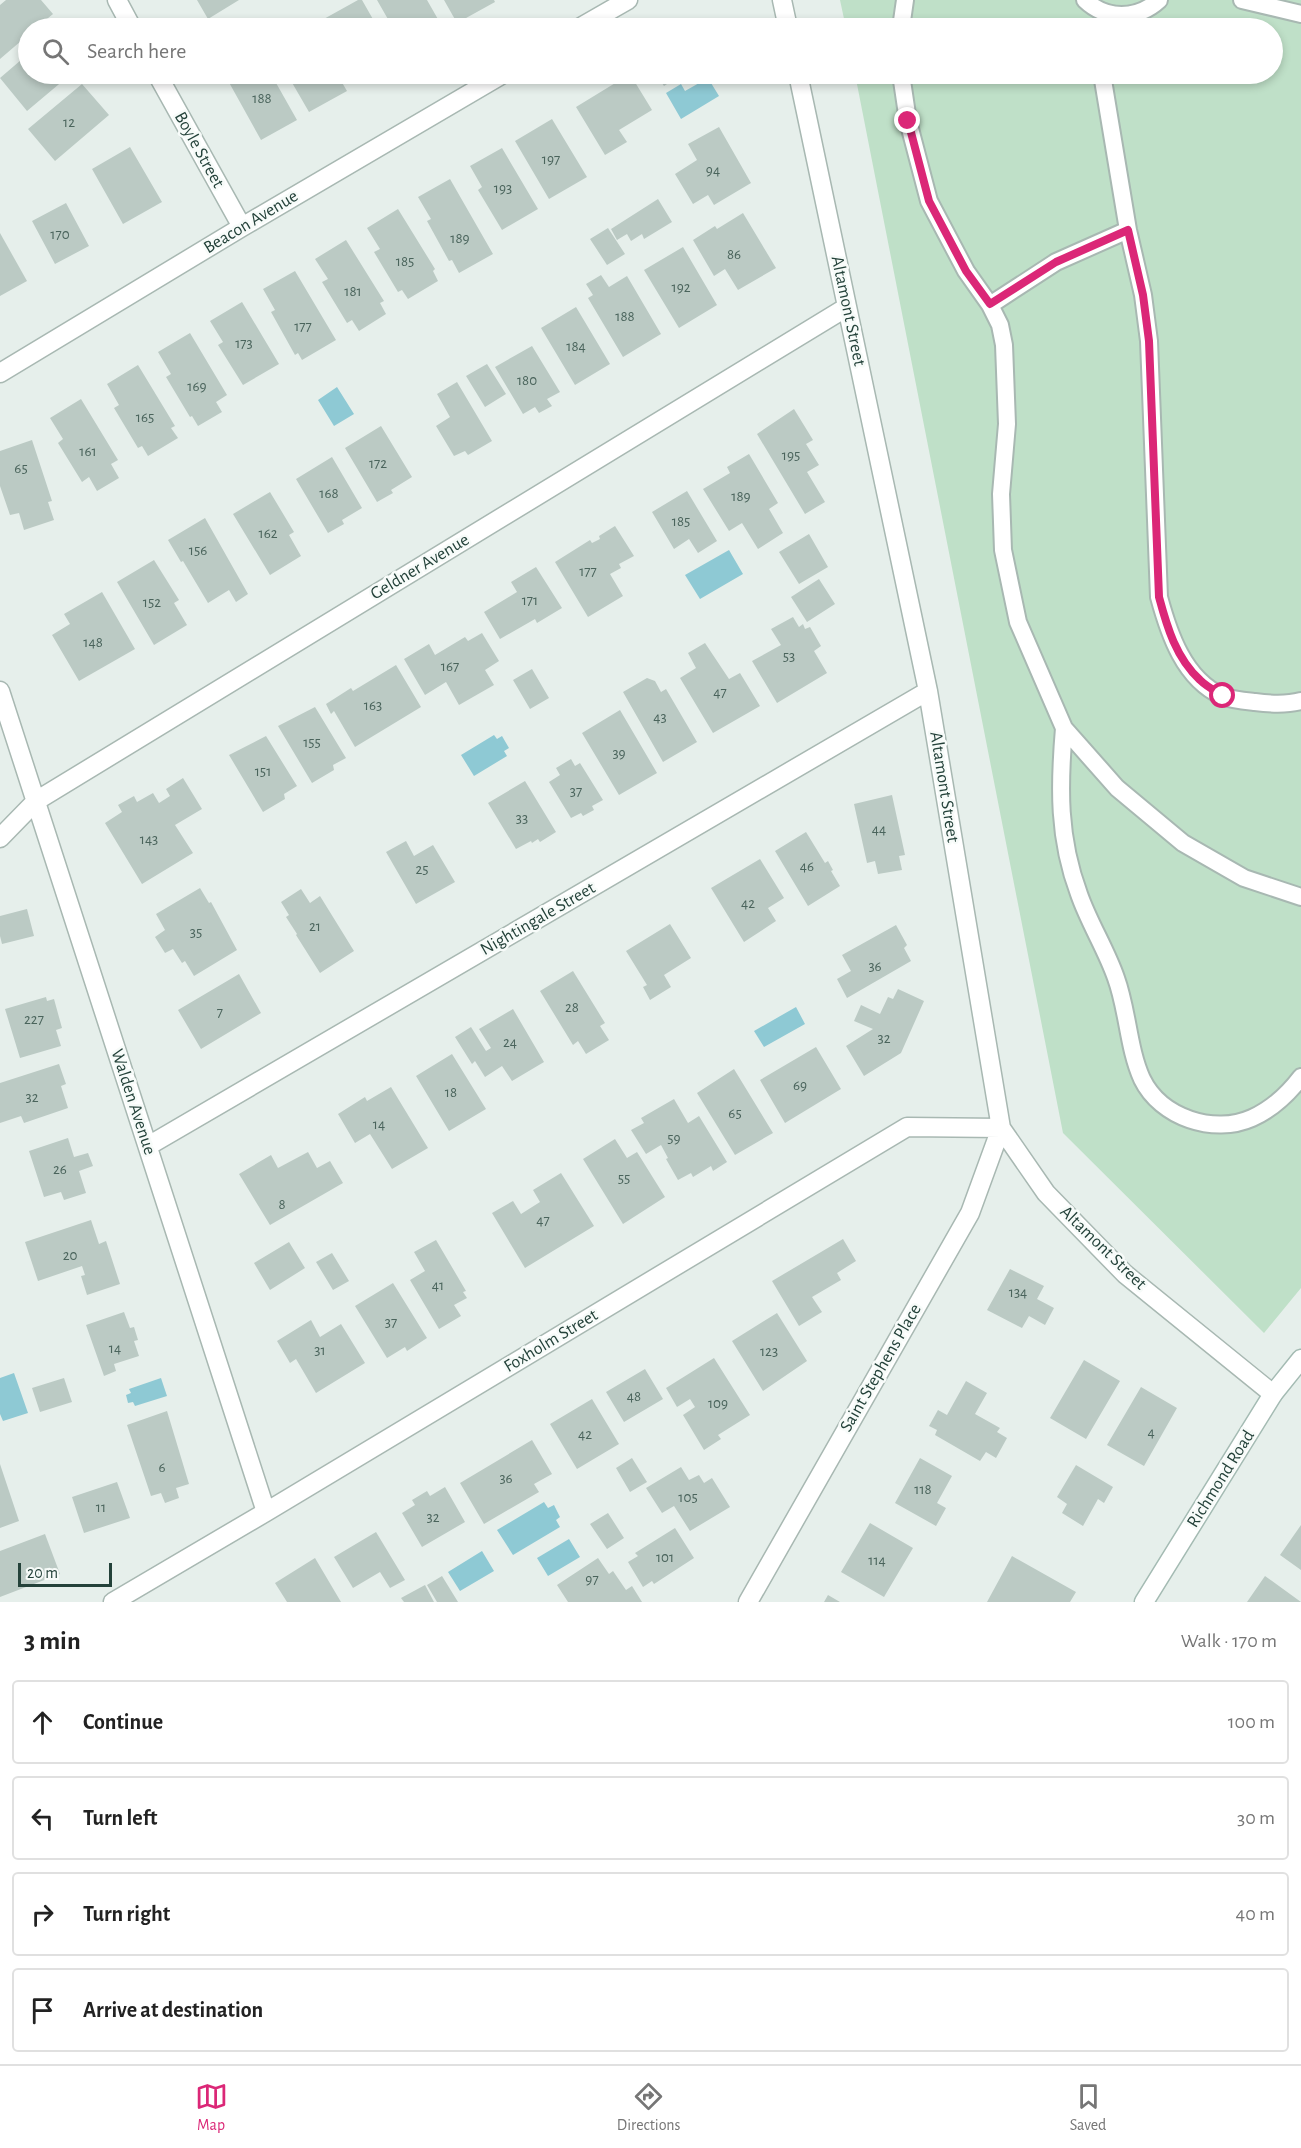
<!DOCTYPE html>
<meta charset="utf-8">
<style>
body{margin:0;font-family:"Alegreya Sans",sans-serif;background:#f6f6f6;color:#222}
.scale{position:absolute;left:18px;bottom:15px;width:94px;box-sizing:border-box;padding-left:6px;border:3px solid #24423a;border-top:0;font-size:16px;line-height:21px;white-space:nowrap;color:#24423a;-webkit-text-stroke:4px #f7fbf9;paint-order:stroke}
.stop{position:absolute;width:18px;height:18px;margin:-14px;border:4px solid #db2777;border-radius:50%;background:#fff}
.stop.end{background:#db2777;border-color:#fff;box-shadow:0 2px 6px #0008}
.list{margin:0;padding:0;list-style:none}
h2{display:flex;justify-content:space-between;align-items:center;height:78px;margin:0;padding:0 24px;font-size:26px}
h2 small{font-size:20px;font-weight:400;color:#767676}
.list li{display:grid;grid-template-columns:39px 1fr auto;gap:18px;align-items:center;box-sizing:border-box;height:84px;margin:0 12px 12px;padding:0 12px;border:2px solid #e0e0e0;border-radius:6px}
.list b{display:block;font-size:22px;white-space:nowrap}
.list em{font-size:20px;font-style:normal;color:#767676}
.icon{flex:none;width:33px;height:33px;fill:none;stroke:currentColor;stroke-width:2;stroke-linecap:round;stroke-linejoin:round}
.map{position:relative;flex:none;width:1301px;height:1602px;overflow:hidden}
.search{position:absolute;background:#fff;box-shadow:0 3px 9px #0003;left:18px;right:18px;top:18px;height:66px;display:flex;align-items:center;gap:15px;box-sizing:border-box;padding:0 21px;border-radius:33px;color:#767676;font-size:22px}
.sheet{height:462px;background:#fff}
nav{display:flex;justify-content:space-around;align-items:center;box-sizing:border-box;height:84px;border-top:2px solid #e0e0e0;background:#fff;font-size:16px;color:#767676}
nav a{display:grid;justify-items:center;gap:3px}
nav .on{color:#db2777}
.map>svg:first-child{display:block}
</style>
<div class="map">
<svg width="1301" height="1602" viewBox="0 0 1301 1602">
<rect width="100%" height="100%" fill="#e6efeb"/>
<!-- green -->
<path fill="#bfe0c8" d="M840,0H1301V1288L1264,1333L1063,1133L855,74H1272V28H846Z"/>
<!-- water -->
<path fill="#8ec9d4" d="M708,78L719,96L681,119L666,93L681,84L685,91Z
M337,387L354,414L334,426L318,400Z
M729,550L743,574L700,599L685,575Z
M494,735L497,739L502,736L509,748L504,751L507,756L474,776L461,755Z
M796,1007L805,1024L764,1047L754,1031Z
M14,1373L28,1413L3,1421L0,1414V1378Z
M161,1378L167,1396L135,1406L133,1402L128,1403L126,1395L131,1393L129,1389Z
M544,1502L548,1508L554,1505L560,1517L556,1520L560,1527L513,1555L497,1530Z
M569,1539L580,1557L548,1576L537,1558Z
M482,1551L494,1571L460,1591L448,1572Z"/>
<!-- building -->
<path fill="#bbcac4" d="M6,0H41L53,14L36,28H28V35L0,59V5Z
M197,0H239L208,19Z
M358,0H362L378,28H327L322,20Z
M377,0H427L443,28H393Z
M444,0H494L495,2L457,23Z
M28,54V74H71L27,111L0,78Z
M232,74H271L297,120L261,140L226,77Z
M287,74H337L347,91L309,112Z
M353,74H373L358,82Z
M630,74L652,110L619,130L627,142L605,155L576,107Z
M656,74H702L684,84L679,76L664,86Z
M82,84L109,115L55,161L28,129Z
M552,119L587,177L549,199L515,141Z
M719,127L751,183L714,205L708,195L693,204L675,174L697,160L688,144Z
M130,147L162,202L123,224L92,169Z
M502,148L538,209L502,230L478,190L482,187L470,166Z
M450,179L493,254L459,273L452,260L449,261L427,221L431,219L418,197Z
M658,199L672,222L644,239L642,234L631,241L627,234L617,240L611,229Z
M66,203L89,246L55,264L32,221Z
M398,209L435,269L433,271L438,281L408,299L402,290L398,292L374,252L380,249L367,228Z
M743,213L776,268L738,290L725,269L714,276L693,240L715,226L717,229Z
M608,228L625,254L607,265L590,239Z
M0,233L27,281L0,296Z
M346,240L384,301L380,303L386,314L359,331L352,320L347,323L322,282L328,279L315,259Z
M683,247L717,305L679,328L644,270Z
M295,271L336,340L302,360L298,353L295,355L271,312L275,310L263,289Z
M601,275L609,287L627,276L661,334L623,357L588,298L593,295L586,284Z
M242,302L279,364L243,385L218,345L223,342L210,321Z
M576,307L610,364L575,385L541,328Z
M190,333L227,395L216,402L222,412L198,426L192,416L190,417L166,377L171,374L158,352Z
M532,346L560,392L547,399L552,406L539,413L535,407L523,414L495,367Z
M487,364L506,394L485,407L466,376Z
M138,365L175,426L171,428L178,438L148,456L142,446L138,448L114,408L119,405L107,384Z
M457,382L492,441L468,455L465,451L454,456L436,426L450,417L437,394Z
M81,399L118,460L111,464L119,478L97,491L89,477L82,482L58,443L63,439L50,418Z
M794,409L813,440L806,444L819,465L807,472L825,502L805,514L757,434Z
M381,426L412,477L391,490L393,493L377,502L345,448Z
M32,440L52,501L48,502L54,520L24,530L19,513L10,515L0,486V451Z
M749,454L778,503L769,509L783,533L758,549L742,523L729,531L703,489L730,473L727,467Z
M332,457L362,508L342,520L344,524L328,533L296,479Z
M687,491L717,541L698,553L689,539L674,549L652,512Z
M270,492L294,532L289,535L301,556L270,575L233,514Z
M205,518L248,594L236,602L229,590L208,603L183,561L181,562L168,540Z
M615,526L634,556L619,564L621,568L610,574L623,596L588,617L555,562L590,540L592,543L600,539L599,536Z
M809,534L828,567L799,584L779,552Z
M154,560L179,600L174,603L187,625L154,645L117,582Z
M536,567L562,608L537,623L535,619L500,639L484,612L517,592L511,582Z
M819,579L835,604L807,622L791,597Z
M102,592L135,649L79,681L52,635L70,624L64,614Z
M793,617L799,627L803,624L805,629L810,627L821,646L814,651L827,673L777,703L752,661L781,645L771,629Z
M482,633L499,661L485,670L494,685L459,705L446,682L425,695L404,659L429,644L435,655L465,637L468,641Z
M705,643L729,679L740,673L760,706L713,733L680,678L696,668L688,653Z
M396,665L421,707L355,747L334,711L331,714L326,704L351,688L353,691Z
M532,669L549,698L530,709L513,680Z
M647,678L655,681L661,692L666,689L697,742L663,762L623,692Z
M315,707L346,758L333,765L334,770L312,783L278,726Z
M620,710L657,773L619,795L582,733Z
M266,736L297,786L284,794L285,799L263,812L229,755Z
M571,759L575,766L580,763L603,800L592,806L594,810L583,816L581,813L571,818L549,782L560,775L556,768Z
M183,778L202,809L175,825L193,853L142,884L105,823L122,812L118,805L134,796L137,802L153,793L159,803L170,796L166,789Z
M525,781L556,832L540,842L538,839L532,843L531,841L516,849L488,803Z
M892,795L905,855L899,856L902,870L878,874L875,861L867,863L854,804Z
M806,832L825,863L828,861L833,870L831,871L840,886L808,906L775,851Z
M406,841L414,856L433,845L455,882L416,904L386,852Z
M760,859L784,898L768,908L776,921L744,942L711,888Z
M200,888L209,903L211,902L237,950L194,976L185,961L182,963L173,949L165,953L155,937L165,930L156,914Z
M301,889L310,903L320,896L354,951L320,973L296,935L297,934L286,917L289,915L281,902Z
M27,909L34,936L2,944L0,936V916Z
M670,924L691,958L664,975L671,987L650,1000L643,987L647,985L626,951Z
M896,925L907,945L904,948L911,961L847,998L837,979L851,971L842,955Z
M573,971L605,1023L600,1026L609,1040L586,1054L578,1041L573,1045L540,991Z
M239,974L261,1013L201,1049L178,1010Z
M898,989L924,1001L901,1053L864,1076L846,1046L873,1029L854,1021L861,1005L880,1014L888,997L893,999Z
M46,997L47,1001L54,999L62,1028L56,1030L61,1046L20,1058L5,1009Z
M513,1009L544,1062L512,1081L502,1066L485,1077L475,1061L472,1064L455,1037L471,1027L486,1051L491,1048L479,1029Z
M816,1047L841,1089L785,1123L760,1080Z
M452,1054L486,1109L449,1131L416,1076Z
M59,1064L66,1084L61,1086L68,1108L24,1123L21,1116L0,1123V1083Z
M734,1069L773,1133L735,1155L697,1093Z
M391,1087L428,1148L392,1169L370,1134L355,1143L338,1114L365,1097L367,1101Z
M674,1099L688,1123L699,1116L727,1162L713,1171L711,1166L693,1177L691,1173L678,1180L666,1159L668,1158L661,1145L646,1154L631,1130L644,1123L641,1118Z
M68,1138L74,1157L88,1153L93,1166L79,1171L86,1193L64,1200L61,1192L44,1197L29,1151Z
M615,1139L627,1158L637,1152L665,1197L623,1224L583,1159Z
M308,1152L317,1168L330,1161L343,1183L270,1225L239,1174L271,1155L278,1168Z
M561,1173L594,1226L525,1268L492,1213L513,1201L521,1214L540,1202L533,1190Z
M91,1220L99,1244L106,1241L120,1284L87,1295L81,1276L85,1275L82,1266L38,1281L25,1242Z
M843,1239L856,1261L837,1273L841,1280L812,1297L822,1312L799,1326L772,1281Z
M436,1240L466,1291L463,1292L467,1298L454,1305L461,1316L439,1329L410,1280L425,1271L414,1252Z
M289,1242L305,1268L270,1290L254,1263Z
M332,1253L349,1281L333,1290L316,1262Z
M1010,1269L1044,1286L1037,1299L1054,1308L1045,1325L1029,1316L1022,1328L987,1310Z
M393,1283L427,1338L407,1351L405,1347L387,1358L355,1306Z
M124,1312L130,1328L134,1327L138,1340L134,1341L139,1356L114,1364L116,1371L104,1376L86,1325Z
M777,1313L807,1361L763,1391L732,1341Z
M311,1320L320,1337L341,1324L365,1363L316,1393L296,1359L290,1363L277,1341Z
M714,1358L750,1415L718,1435L721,1439L704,1450L683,1415L695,1407L690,1399L677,1407L666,1388Z
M1084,1360L1120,1381L1086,1439L1050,1418Z
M645,1369L663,1399L624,1422L606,1392Z
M64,1378L72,1402L40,1412L32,1388Z
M966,1381L987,1393L975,1414L1000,1428L997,1432L1007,1438L996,1458L986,1452L980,1461L935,1435L937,1430L929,1426L938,1410L947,1415Z
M1141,1387L1177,1408L1144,1466L1107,1445Z
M592,1399L619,1444L577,1469L550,1424Z
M167,1411L189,1484L176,1488L179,1498L165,1503L161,1493L151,1496L127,1425Z
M532,1440L552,1474L534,1484L539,1492L484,1524L460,1483Z
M632,1458L647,1482L630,1492L616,1468Z
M920,1458L952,1476L937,1503L946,1508L936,1526L895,1503Z
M0,1464L19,1521L0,1528Z
M1076,1465L1113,1487L1104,1503L1098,1499L1083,1526L1062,1513L1067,1504L1057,1497Z
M681,1467L689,1480L699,1475L704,1483L712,1478L730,1507L690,1531L674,1506L662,1513L646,1488Z
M117,1482L130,1518L84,1533L72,1497Z
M445,1487L465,1522L422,1547L402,1513L415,1505L412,1500L427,1491L430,1496Z
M608,1513L624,1538L607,1549L590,1524Z
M870,1523L913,1548L884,1597L841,1572Z
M1301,1525V1570L1280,1555Z
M675,1528L694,1558L654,1584L652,1581L643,1587L628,1562L638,1556L635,1553Z
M376,1532L405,1580L390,1588L380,1572L353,1588L334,1557Z
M45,1534L60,1574L0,1597V1551Z
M1012,1556L1076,1592L1070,1602H987Z
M315,1558L341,1602H287L275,1583Z
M598,1558L609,1574L613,1571L626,1590L632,1586L642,1602H568L557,1585Z
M442,1576L458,1602H437L427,1585Z
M1265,1576L1301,1602H1247Z
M425,1585L434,1602H404L401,1598Z
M828,1595L840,1602H824Z"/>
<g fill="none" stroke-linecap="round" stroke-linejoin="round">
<!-- service casing -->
<g stroke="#a8b8b2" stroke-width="20">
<path id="service" d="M1085,0C1106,20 1137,20 1159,0
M1242,0L1301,14
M901,28L905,0
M901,74L908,121L929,201L966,271L990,305L1000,325L1004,345L1007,424L1001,494L1003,550L1018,622L1064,728L1117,788L1183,843L1244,878L1301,897
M1102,74L1128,230L1143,295L1149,341L1159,597C1169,634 1184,679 1222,696C1232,700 1245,701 1255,702C1270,704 1286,705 1301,701
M990,305L1056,262L1128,230
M1064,728C1059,787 1058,838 1079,894C1089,923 1106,949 1116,978C1128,1011 1128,1048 1142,1079C1161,1118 1214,1135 1252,1118C1272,1109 1288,1094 1301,1077"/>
</g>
<!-- minor casing -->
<g stroke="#a8b8b2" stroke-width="21">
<path id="minor" d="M117,0L132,28
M782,0L788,28
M579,28L628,0
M157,74L242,227
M798,74L928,691L1001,1128L1046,1193L1125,1274L1273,1394
M0,373L242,227L503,74
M0,691L266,1512
M0,838L36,801L847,307
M148,1146L928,691
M113,1602L266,1512L907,1127L1001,1128L970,1213L748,1602"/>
</g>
<!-- secondary casing -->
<g stroke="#a4bbb3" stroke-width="21">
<path id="secondary" d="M1144,1602L1273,1394L1301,1359"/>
</g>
<!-- service -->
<use href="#service" stroke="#fff" stroke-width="16"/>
<!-- minor -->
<use href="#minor" stroke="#fff" stroke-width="18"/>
<!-- secondary -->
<use href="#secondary" stroke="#fff" stroke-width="18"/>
</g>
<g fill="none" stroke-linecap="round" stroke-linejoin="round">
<!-- route -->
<path stroke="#db2777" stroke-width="8" d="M908,121L929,201L966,271L990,304L1056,262L1128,230L1143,295L1149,341L1159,597C1167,627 1176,658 1200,680C1206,686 1215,691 1223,696"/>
</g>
<g text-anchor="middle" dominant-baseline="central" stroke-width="5" stroke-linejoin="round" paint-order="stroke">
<!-- number labels -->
<g font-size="15" fill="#4a645c">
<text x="262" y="98">188</text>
<text x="69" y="122">12</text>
<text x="551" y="159">197</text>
<text x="713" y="170">94</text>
<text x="503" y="188">193</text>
<text x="60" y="234">170</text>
<text x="460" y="238">189</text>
<text x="734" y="254">86</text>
<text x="405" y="261">185</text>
<text x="681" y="287">192</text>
<text x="353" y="291">181</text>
<text x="625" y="316">188</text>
<text x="303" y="326">177</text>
<text x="244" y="343">173</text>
<text x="576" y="346">184</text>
<text x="527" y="380">180</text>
<text x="197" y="386">169</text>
<text x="145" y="417">165</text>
<text x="88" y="451">161</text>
<text x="791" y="455">195</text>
<text x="378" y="463">172</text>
<text x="21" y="468">65</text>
<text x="329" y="493">168</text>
<text x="741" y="496">189</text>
<text x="681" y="521">185</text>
<text x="268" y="533">162</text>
<text x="198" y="550">156</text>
<text x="588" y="571">177</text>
<text x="530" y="600">171</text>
<text x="152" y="602">152</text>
<text x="93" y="642">148</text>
<text x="789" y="656">53</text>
<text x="450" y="666">167</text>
<text x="720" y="692">47</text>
<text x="373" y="705">163</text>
<text x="660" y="717">43</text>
<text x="312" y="742">155</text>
<text x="619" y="753">39</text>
<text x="263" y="771">151</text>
<text x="576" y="791">37</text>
<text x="522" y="818">33</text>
<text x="879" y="829">44</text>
<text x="149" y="839">143</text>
<text x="807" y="866">46</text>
<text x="422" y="869">25</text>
<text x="748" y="903">42</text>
<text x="315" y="926">21</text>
<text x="196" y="932">35</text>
<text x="875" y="966">36</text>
<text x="572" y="1007">28</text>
<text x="220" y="1012">7</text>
<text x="34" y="1019">227</text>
<text x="884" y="1038">32</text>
<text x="510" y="1042">24</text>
<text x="800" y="1085">69</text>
<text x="451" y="1092">18</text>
<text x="32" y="1097">32</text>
<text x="735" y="1113">65</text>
<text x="379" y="1124">14</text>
<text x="674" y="1138">59</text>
<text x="60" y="1169">26</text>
<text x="624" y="1178">55</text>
<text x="282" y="1204">8</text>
<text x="543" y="1220">47</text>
<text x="70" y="1255">20</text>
<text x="438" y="1285">41</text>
<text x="1018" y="1292">134</text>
<text x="391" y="1322">37</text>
<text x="115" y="1348">14</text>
<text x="320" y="1350">31</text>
<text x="769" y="1351">123</text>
<text x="634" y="1396">48</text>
<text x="718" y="1403">109</text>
<text x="1151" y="1432">4</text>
<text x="585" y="1434">42</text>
<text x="162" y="1467">6</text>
<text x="506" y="1478">36</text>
<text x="923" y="1489">118</text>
<text x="688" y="1497">105</text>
<text x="101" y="1507">11</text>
<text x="433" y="1517">32</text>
<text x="665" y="1557">101</text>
<text x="877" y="1560">114</text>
<text x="592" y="1579">97</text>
</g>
<!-- street labels -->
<g font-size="18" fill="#24423a" stroke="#f7fbf9">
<text transform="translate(199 150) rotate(61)">Boyle Street</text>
<text transform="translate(251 222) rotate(-31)">Beacon Avenue</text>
<text transform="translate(848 311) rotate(78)">Altamont Street</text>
<text transform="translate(420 567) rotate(-31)">Geldner Avenue</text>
<text transform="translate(944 787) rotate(81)">Altamont Street</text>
<text transform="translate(538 919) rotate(-30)">Nightingale Street</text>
<text transform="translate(133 1102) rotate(72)">Walden Avenue</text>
<text transform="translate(1103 1248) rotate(44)">Altamont Street</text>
<text transform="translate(551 1341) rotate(-31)">Foxholm Street</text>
<text transform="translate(881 1368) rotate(-60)">Saint Stephens Place</text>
<text transform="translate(1221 1479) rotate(-58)">Richmond Road</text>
</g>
</g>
</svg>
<div class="scale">20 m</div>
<div class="stop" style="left:1223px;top:696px"></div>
<div class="stop end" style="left:908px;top:121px"></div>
<div class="search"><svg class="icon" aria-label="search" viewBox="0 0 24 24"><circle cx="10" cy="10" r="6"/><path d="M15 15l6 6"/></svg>Search here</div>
</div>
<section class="sheet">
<h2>3 min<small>Walk · 170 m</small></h2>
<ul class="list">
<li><svg class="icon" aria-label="ahead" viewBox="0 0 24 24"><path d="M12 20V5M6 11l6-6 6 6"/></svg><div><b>Continue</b></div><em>100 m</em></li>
<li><svg class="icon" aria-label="left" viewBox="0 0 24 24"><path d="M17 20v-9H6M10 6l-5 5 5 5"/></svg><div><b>Turn left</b></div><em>30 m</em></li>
<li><svg class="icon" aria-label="right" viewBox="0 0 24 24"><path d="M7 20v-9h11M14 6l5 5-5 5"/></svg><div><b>Turn right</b></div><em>40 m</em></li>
<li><svg class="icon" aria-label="arrive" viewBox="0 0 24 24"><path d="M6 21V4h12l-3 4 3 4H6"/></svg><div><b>Arrive at destination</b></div></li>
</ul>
</section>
<nav>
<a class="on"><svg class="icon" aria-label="map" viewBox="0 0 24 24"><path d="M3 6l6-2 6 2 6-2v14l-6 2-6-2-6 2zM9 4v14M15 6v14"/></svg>Map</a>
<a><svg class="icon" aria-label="directions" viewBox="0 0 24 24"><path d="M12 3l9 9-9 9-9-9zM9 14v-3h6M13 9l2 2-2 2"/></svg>Directions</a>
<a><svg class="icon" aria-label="saved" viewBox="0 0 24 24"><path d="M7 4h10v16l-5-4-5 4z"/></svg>Saved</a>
</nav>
